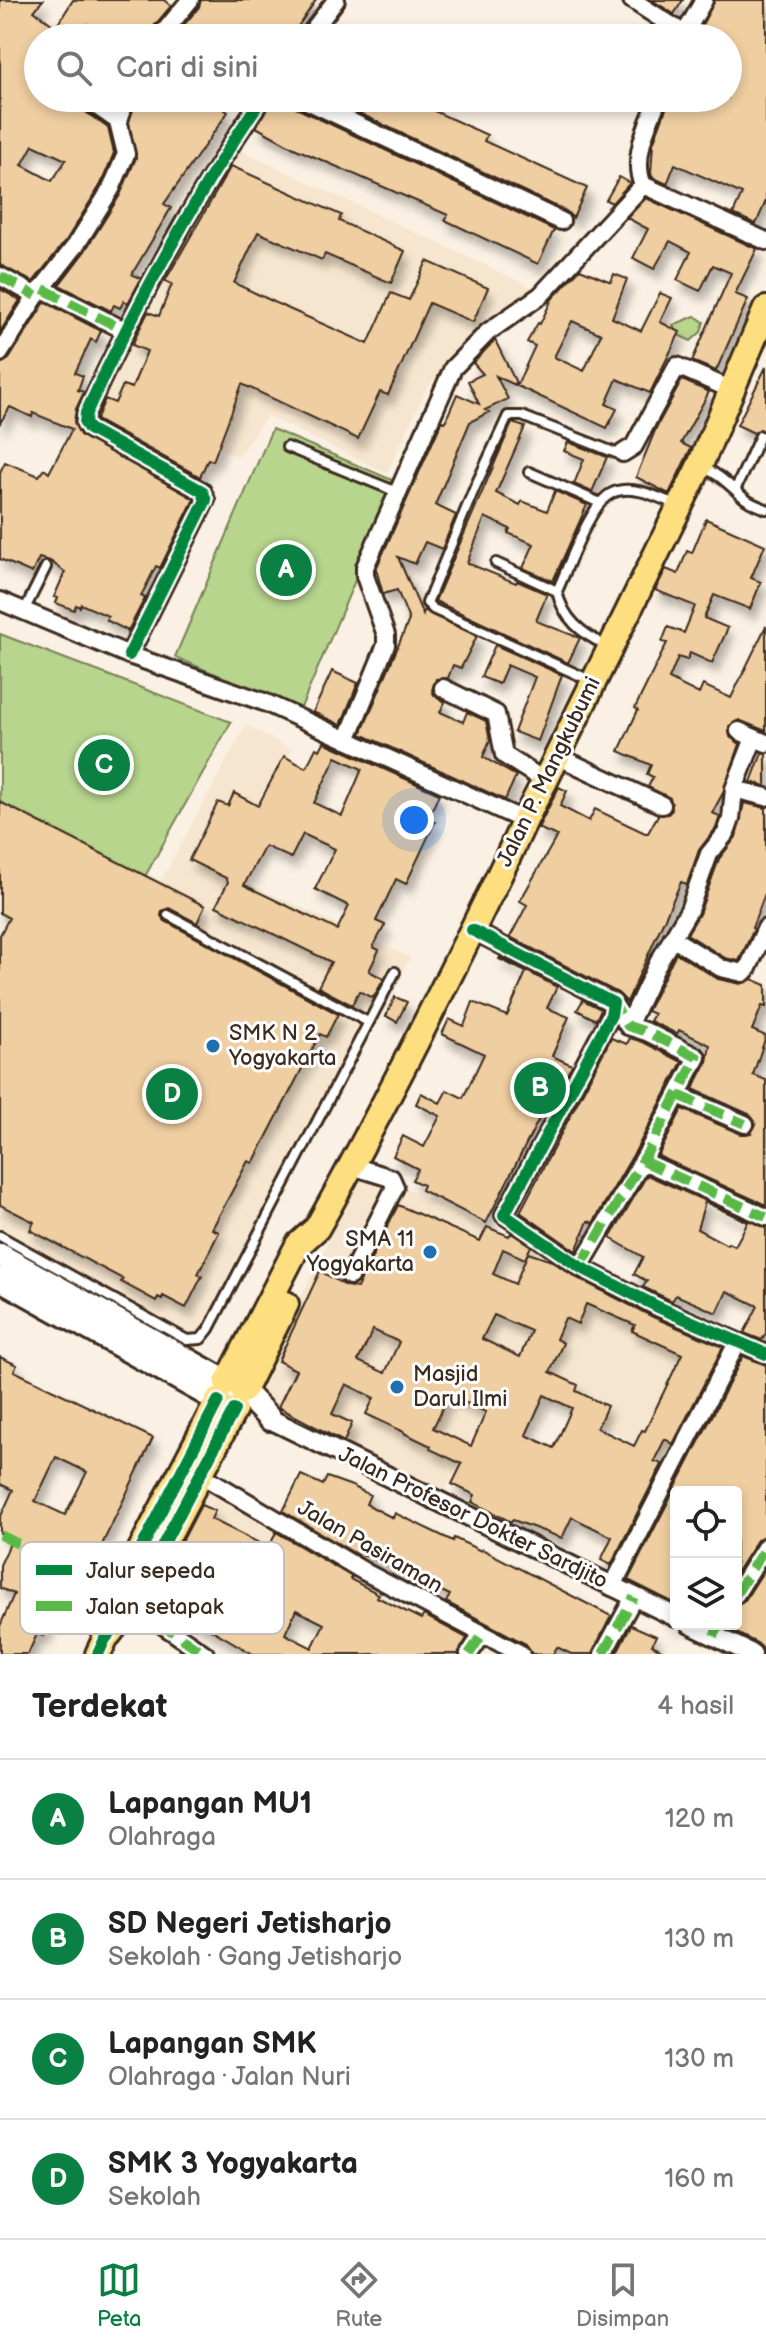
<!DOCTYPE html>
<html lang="id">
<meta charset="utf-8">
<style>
body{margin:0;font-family:"Balsamiq Sans",sans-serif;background:#f2f2f2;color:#222}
.controls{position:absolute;right:24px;bottom:24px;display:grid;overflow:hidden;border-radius:8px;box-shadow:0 4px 12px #0003}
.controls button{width:72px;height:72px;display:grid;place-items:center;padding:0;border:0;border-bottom:2px solid #e0e0e0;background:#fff;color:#222;font:40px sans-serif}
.you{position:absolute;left:414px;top:820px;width:28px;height:28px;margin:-20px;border:6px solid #fff;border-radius:50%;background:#1a73e8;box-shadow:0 0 0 12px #1a73e833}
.badge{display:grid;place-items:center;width:52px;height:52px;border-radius:50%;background:#0b8043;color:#fff;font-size:26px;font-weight:700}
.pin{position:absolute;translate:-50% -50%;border:4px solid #fff;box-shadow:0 2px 8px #0006}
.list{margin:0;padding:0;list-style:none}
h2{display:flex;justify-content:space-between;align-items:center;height:104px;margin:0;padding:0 32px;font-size:34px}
h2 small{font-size:26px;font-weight:400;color:#767676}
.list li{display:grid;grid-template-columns:52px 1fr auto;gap:24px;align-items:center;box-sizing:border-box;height:120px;padding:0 32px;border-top:2px solid #e0e0e0}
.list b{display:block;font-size:30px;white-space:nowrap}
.list p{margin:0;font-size:26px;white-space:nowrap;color:#767676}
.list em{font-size:26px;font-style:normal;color:#767676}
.icon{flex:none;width:44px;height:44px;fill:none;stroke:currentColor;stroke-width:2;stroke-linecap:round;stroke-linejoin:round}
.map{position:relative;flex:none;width:766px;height:1654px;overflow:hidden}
.search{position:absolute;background:#fff;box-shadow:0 4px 12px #0003;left:24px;right:24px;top:24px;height:88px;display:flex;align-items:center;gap:20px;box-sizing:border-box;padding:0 28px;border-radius:44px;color:#767676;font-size:30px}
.sheet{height:584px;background:#fff}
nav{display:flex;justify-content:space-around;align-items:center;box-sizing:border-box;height:112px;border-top:2px solid #e0e0e0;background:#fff;font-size:22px;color:#767676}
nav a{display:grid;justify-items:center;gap:4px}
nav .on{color:#0b8043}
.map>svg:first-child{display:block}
</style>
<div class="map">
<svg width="766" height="1654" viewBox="0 0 766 1654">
<defs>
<filter id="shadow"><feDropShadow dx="5" dy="9" stdDeviation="4" flood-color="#0004"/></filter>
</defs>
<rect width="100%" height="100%" fill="#faf0e3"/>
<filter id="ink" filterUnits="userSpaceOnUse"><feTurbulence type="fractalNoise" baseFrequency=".0125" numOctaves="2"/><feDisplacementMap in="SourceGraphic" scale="16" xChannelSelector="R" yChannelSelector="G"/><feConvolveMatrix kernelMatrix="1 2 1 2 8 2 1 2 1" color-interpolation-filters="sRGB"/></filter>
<g filter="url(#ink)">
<!-- built -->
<path fill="#f7e6cf" d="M235,148L538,290L428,386L387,473L267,416L238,456L100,404Z
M246,725L292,750L227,874L410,957L187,1367L0,1265V1214L85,1058L0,814L152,897Z
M363,1167L724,1343L728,1351L671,1463L587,1418L501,1378L444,1494L254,1397Z
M205,1487L314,1543L289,1591L178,1538Z"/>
<!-- green -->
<path fill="#b7d58d" stroke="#798056" stroke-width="2" d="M695,316L704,322L701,332L691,341L678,335L673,325Z
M272,429L397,482L300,710L175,657Z
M0,634L231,722L143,880L0,807Z"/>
<!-- building -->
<path fill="#efcea1" stroke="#3b2a1e" stroke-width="2" fill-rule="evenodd" filter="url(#shadow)" d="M0,0H43L34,11L56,27L73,0H164L171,6L150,31L148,38H104L99,29L87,24L79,29L78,38H38V98H74L79,107L108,128L114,153L101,184L67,239L33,282L0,265ZM33,145L66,160L52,181L22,165Z
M201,0H316L290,38H173L199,7Z
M652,0H683L674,14Z
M715,0H766V201L756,224L733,214L742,194L675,164L667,184L652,177L651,173L653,144L670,98H728V38H695Z
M137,98H208L228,112L164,204L171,208L132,274L141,279L128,303L124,301L120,308L114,305L111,311L59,285L85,251L120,195L136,158L129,122Z
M273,98H290L296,108L554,230L538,264L445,220L448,215L294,148L256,127Z
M327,98H406L487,135L484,141L587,188L573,218L566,211Z
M231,166L341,215L339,221L405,251L391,283L325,254L322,260L258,232L234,283L289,309L368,344L391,293L409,300L427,261L488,288L473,322L429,303L388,395L380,392L358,439L242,384L213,461L208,459L200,477L96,420L105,399L115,403L123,385L132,388L147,351L132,345L138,332L148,312L159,316L172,284L165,281Z
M619,177L630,183L612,203L606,200Z
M646,198L757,249L735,294L748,299L716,371L692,361L731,273L713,265L700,291L677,280L691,252L670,241L654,269L633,258L648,229L627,218Z
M580,269L611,282L614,274L627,279L612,318L641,331L660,293L672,298L660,322L680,332L650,393L617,379L606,404L617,409L607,428L496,376L508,399L485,410L489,412L470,422L435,505L456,515L442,549L425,542L415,564L398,557L423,615L424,610L477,636L461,668L453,665L448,678L436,679L432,690L434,695L445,702L440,712L463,722L467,712L486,721L490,740L483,757L516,776L505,800L361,734L409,620L397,590L383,594L376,569L442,421L445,422L457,394L479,404L468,381L483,374L473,363L495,340L517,385L535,346L527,342L538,323L540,324L552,299ZM572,321L601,334L584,371L554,357Z
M0,289L20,300L0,332Z
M45,302L101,331L96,342L91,339L75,373L83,376L78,390L84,392L76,409L74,422L80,435L194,499L160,568L156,566L141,596L145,598L128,631L106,620L108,616L81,604L80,607L76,605L74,610L56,603L58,598L54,597L65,572L50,561L39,558L32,573L0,559V472L5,462L39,476L44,469L49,473L72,429L33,413L32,417L10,407L0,423V364L9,359Z
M766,367V433L760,429L754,433L737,425Z
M682,380L709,392L681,443L691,448L669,494L636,477L656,428Z
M512,423L525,427L496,493L520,505L522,501L547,511L555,491L587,505L553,581L523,568L534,544L508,533L510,529L485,517L467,563L516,583L517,581L547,594L536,621L580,638L568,663L435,601Z
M568,442L607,457L592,492L574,484L584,459L564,451Z
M706,519L765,545L751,578L761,582L750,609L714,595L704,618L728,628L712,663L690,653L687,660L678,657L669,679L699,694L703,685L731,698L766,626V731L739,720L729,726L730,737L740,744L723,793L712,813L720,816L716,828L699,850L687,884L681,882L627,1002L618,993L510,937L527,905L520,901L557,836L538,828L559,787L567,791L560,806L589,821L595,809L645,833H648L658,815L668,814L672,810L670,798L648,787L653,777L647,774L651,765L619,751L638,710L635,708L667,643L662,642L668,627L684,633L695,606L655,590L666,569L678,574L687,551L692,553Z
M495,645L562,675L538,741L514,732L535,677L507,665L499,684L481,677Z
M332,671L358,683L341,725L313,712Z
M324,742L439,794L428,819L435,822L406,884L396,879L376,921L385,925L373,947L379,950L369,971L384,979L373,998L359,991L352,1005L318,987L331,962L216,906L228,882L226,878L189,860L218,802L228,806L234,793L258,806L284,756L306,768L316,748L320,750ZM336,757L362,769L342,816L314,803ZM303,834L335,849L315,889L349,906L337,930L244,885L265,846L291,858Z
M762,753L766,754V786L751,782Z
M0,802L205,906L197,923L169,908L162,911L161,916L165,921L338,1014L326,1037L320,1034L253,1163L248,1161L212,1229L219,1232L198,1274L202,1276L186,1308L163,1296L162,1299L158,1297L156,1301L121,1282L123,1279L30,1230L34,1222L0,1205V935L9,918L0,913Z
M744,803L766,808V891L752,928L754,929L739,961L725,958L687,934L699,914L719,859L736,837Z
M676,953L718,979L741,984L752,979L766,985V1007L762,1006L752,1030L766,1036L753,1075L766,1080V1205L658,1156L682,1109L741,1134L751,1133L756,1124L749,1114L693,1089L707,1062L710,1045L679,1030L677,1034L650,1021L654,1014L647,1011Z
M500,957L557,987L547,1008L569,1017L552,1056L572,1065L548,1109L545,1107L486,1223L421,1190L423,1185L412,1180L418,1169L393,1156L403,1136L424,1147L440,1116L416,1104L421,1093L440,1103L447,1090L463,1098L484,1054L442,1034L449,1019L464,1026L473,1002L507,1016L526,972L499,959Z
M395,997L407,1002L397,1022L386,1016Z
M583,1000L601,1009L596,1020L577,1010Z
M611,1038L627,1044L630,1038L643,1042L682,1062L636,1150L593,1223L588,1221L576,1251L520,1212Z
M647,1175L766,1228V1333L762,1340L744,1333L758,1306L727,1291L717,1313L676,1295L672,1301L643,1287L647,1281L634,1274L643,1257L610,1238ZM705,1202L748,1222L735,1246L728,1243L727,1245L697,1229Z
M398,1205L480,1241L487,1227L509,1236L511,1233L531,1246L525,1259L503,1249L493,1274L515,1284L528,1253L552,1261L575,1277L653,1317L723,1347L673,1444L665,1439L654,1461L662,1464L611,1565L601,1560L612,1537L572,1517L562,1538L513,1520L511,1522L472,1502L475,1495L452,1484L462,1464L430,1449L431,1446L404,1433V1432L366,1414L374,1398L346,1384L332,1414L352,1423L344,1442L278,1407L296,1370L278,1361L320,1271L346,1286L357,1288ZM586,1304L635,1325L632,1331L682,1354L645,1431L642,1430L634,1446L597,1428L607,1406L576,1391L578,1385L550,1372L563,1343L556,1339L565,1318L578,1324ZM494,1315L531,1331L520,1357L482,1339ZM373,1330L399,1342L385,1373L358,1361ZM449,1395L486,1412L471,1446L433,1428ZM544,1395L572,1408L554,1448L526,1435Z
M743,1356L766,1365V1535L757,1540L736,1573V1492H676V1604L628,1580Z
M0,1357L17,1365L14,1371L153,1438L88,1574L77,1569L57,1614L53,1612L43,1636L37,1634L28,1654H0V1626L14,1594L0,1588V1565L12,1539L0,1533V1518L13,1490L0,1484ZM56,1457L87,1472L65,1515L35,1501Z
M301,1475L323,1485L327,1477L352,1486L370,1495L366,1504L393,1518L395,1513L453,1541L454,1538L481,1551L482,1549L611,1616L592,1654H571L557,1647L553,1654H532L526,1644L446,1602L450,1595L363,1554L361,1557L283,1511Z
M201,1505L215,1511L211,1519L269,1548L276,1532L352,1577L350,1579L379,1594L377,1597L421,1619L424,1615L467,1638L458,1654H253L181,1612L176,1621L150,1603ZM296,1610L324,1624L312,1648L285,1634Z
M766,1567V1651L757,1643L718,1624H736V1605L745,1600Z
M631,1625L656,1636L652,1645L669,1654H616Z"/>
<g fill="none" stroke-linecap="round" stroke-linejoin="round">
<!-- service casing -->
<g stroke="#3b2a1e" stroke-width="14">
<path id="service" d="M287,447L397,492
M701,466C719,474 729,485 743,497C749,503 759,506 766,509
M529,472L598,502
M736,488L760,436
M496,563L557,591
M24,611L46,567
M607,646C582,634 563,619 557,591C568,568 590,503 612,493C632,483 660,498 679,506
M592,681L433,609L427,603L475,487L508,416H522L616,453H623
M168,915L368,1022
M0,1236L187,1340L201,1339L209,1329L395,972"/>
</g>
<!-- minor casing -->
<g stroke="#3b2a1e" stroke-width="22">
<path id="minor" d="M632,0L680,31L684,38
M88,35L93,38
M684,35L704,0
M159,38L190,0
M307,38L336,0
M85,98L118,121
M301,98L561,221
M659,98C648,123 631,159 643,185L766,241
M0,276L36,296
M43,289L124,330
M0,353L36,296L76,245L111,189L126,154L118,121L126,98
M623,453L634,446L677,366L732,390
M0,601L129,655L264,702L523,820
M129,655L206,500L202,491L89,429L85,423L86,413C136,305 195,196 262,98
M443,688L496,714L504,755L545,781
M739,731L766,743
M347,740L386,645V635L365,576V567L453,368L488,332L541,295L643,185
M557,756L662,805
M734,789L766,797
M472,930L613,1003L611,1015L504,1215L580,1267L658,1307L766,1354
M672,938L721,968L743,973L748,968L766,928
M628,1026L659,961L689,910L709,854L726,833L731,819L734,789L754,738
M678,1095L745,1124
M643,1161L766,1217
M580,1267L646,1155L697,1057L647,1032L628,1026L613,1003
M350,1276L395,1187L391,1178L352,1166
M200,1474L365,1572L521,1654
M612,1587L737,1343
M736,1594L766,1546
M132,1604L205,1654
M469,1654L482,1635
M603,1654L634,1597"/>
</g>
<!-- tertiary casing -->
<g stroke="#3b2a1e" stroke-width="24">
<path id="tertiary" d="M270,1419L676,1617
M690,1624L752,1654"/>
</g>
<!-- secondary casing -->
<g stroke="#3b2a1e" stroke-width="28">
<path id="secondary" d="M0,1255L243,1391L270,1419
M0,1279L233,1409"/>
</g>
<!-- primary casing -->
<g stroke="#3b2a1e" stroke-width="30">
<path id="primary" d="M227,1383L298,1245L317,1228C377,1121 432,1012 486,902C507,862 523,820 545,781L700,465L766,309
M243,1391L286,1304
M109,1634L132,1604L234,1410
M98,1654L105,1639L113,1603L218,1401"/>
</g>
<!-- service -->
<use href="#service" stroke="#fff" stroke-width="8"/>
<!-- minor -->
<use href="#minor" stroke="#fff" stroke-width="16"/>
<!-- tertiary -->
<use href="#tertiary" stroke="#fff" stroke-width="18"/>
<!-- secondary -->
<use href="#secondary" stroke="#fff" stroke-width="22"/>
<!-- primary -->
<use href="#primary" stroke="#fddf80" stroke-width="24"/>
<!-- quiet -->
<path stroke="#58b947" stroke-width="10" stroke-dasharray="20 10" stroke-linecap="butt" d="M0,276L36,296
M43,289L124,330
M678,1095L745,1124
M643,1161L766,1217
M580,1267L646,1155L697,1057L647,1032L628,1026L613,1003
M0,1535L118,1593
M736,1594L766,1546
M132,1604L205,1654
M714,1636L720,1624
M469,1654L482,1635
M603,1654L634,1597"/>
<!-- cycleway casing -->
<g stroke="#fff" stroke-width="17">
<path id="cycleway" d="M129,655L206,500L202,491L89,429L85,423L86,413C136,305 195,196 262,98
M472,930L613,1003L611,1015L504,1215L580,1267L658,1307L766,1354
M105,1639L132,1604L234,1410
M98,1654L105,1639L113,1603L218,1401"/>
</g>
<!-- cycleway -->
<use href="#cycleway" stroke="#00873e" stroke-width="12"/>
</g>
</g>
<!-- markers -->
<g fill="#1f6fb2" stroke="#fff" stroke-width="3">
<circle cx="213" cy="1046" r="8"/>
<circle cx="430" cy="1252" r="8"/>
<circle cx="397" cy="1387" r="8"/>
</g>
<g text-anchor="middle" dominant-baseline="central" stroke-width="6" stroke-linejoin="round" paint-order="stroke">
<!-- street labels -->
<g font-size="22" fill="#3b2a1e" stroke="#fff">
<text transform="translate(549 772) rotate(-64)">Jalan P. Mangkubumi</text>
<text transform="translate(473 1518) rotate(26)">Jalan Profesor Dokter Sardjito</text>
<text transform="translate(370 1547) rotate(30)">Jalan Pasiraman</text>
</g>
<!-- poi labels -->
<g font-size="22" fill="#3b2a1e" stroke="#fff" text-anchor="start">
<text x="229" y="1033">SMK N 2<tspan x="229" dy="25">Yogyakarta</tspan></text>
<text x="414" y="1239" text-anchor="end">SMA 11<tspan x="414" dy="25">Yogyakarta</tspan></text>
<text x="413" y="1374">Masjid<tspan x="413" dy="25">Darul Ilmi</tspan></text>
</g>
</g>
<!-- legend -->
<rect x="20" y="1542" width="264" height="92" rx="12" fill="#fff" stroke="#c4bfbc" stroke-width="2"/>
<rect x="36" y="1565" width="36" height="10" fill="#00873e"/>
<rect x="36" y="1601" width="36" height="10" fill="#58b947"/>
<g font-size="22" fill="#3b2a1e">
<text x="86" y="1578">Jalur sepeda</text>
<text x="86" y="1614">Jalan setapak</text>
</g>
</svg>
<div class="controls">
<button><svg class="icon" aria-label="locate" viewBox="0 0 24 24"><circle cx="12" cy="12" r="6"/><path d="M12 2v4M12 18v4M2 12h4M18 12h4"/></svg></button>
<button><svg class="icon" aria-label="layers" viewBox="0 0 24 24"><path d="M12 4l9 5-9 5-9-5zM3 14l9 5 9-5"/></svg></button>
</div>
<div class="you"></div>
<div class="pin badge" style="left:286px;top:570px">A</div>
<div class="pin badge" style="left:540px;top:1088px">B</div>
<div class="pin badge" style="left:104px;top:765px">C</div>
<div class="pin badge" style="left:172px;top:1094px">D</div>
<div class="search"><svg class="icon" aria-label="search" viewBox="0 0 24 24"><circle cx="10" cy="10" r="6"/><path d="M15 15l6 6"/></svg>Cari di sini</div>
</div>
<section class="sheet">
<h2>Terdekat<small>4 hasil</small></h2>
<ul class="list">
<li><span class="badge">A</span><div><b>Lapangan MU1</b><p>Olahraga</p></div><em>120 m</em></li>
<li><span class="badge">B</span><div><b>SD Negeri Jetisharjo</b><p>Sekolah · Gang Jetisharjo</p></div><em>130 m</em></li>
<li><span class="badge">C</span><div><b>Lapangan SMK</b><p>Olahraga · Jalan Nuri</p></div><em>130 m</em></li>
<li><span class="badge">D</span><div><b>SMK 3 Yogyakarta</b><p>Sekolah</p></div><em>160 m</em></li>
</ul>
</section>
<nav>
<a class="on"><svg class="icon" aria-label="map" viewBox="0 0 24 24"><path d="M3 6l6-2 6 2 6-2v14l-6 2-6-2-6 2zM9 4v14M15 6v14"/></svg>Peta</a>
<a><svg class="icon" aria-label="directions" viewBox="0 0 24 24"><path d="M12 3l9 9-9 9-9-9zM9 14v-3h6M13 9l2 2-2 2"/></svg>Rute</a>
<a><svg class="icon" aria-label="saved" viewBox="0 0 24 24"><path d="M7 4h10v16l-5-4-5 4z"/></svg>Disimpan</a>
</nav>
